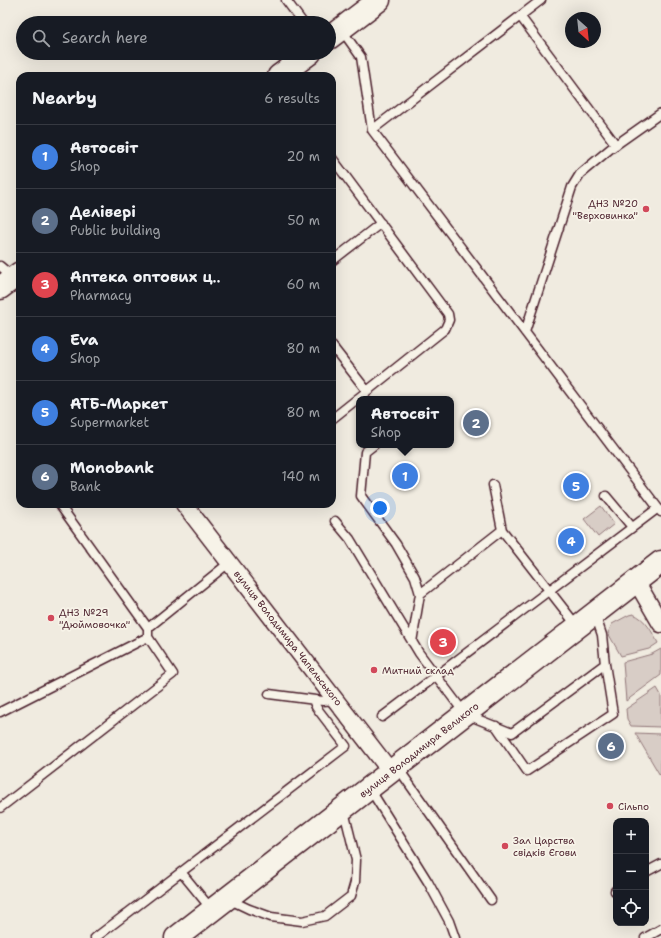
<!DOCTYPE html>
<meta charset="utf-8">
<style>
body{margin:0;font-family:"Shantell Sans",sans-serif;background:#242831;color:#f1f3f6}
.controls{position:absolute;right:12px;bottom:12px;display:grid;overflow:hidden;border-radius:8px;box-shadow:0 4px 16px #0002}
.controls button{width:36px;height:36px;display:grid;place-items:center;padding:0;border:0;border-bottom:1px solid #363941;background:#171b24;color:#f1f3f6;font:20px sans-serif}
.compass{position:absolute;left:565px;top:12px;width:36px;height:36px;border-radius:50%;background:#171b24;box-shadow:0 4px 16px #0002;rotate:153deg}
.you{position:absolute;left:380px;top:508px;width:14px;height:14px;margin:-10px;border:3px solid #fff;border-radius:50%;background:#1a73e8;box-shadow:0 0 0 6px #1a73e833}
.badge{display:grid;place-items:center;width:26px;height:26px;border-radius:50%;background:#d93025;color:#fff;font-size:13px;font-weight:700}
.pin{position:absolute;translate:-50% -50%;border:2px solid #fff;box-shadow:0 1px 4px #0006}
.popup{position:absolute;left:356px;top:396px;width:98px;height:52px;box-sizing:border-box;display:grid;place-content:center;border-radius:8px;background:#171b24;filter:drop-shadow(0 1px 3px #0005);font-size:13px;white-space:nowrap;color:#9ea1a6}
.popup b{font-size:15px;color:#f1f3f6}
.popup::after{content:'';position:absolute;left:50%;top:100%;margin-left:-8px;border:8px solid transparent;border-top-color:#171b24}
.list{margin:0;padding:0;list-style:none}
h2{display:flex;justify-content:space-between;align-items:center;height:52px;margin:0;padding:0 16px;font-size:17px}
h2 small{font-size:13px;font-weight:400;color:#9ea1a6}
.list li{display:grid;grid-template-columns:26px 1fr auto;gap:12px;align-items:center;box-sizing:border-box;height:64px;padding:0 16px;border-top:1px solid #363941}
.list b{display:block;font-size:15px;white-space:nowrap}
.list p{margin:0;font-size:13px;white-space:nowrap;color:#9ea1a6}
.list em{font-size:13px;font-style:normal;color:#9ea1a6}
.icon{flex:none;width:22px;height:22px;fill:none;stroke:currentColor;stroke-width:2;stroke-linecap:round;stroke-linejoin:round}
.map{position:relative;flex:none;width:661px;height:938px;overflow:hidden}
.search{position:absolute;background:#171b24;box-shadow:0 4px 16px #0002;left:16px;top:16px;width:320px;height:44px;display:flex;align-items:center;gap:10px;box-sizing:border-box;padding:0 14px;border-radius:22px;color:#9ea1a6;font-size:15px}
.panel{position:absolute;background:#171b24;box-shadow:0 4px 16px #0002;left:16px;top:72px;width:320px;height:436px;border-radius:12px}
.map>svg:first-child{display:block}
</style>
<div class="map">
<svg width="661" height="938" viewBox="0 0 661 938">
<rect width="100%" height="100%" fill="#f0ebe0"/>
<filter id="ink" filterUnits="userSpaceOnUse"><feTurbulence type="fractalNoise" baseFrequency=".025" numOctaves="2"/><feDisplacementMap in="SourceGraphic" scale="8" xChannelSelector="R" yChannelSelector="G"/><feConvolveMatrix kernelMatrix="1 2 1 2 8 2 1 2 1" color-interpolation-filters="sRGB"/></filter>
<g filter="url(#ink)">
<!-- green -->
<path fill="#d8cdc6" stroke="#917678" d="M601,506L614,524L598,537L584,519Z
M633,614C646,619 652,632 658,643L649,649L621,656L608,633L612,624L629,615Z
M661,649V675L626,701L623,662L652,654Z
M657,688L661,695V727L631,726L627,719L626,709Z
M635,733L661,734V778V777Z"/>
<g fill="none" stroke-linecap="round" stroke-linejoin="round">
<!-- lane casing -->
<g stroke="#4a1f2b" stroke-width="11">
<path id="lane" d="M286,0L303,23
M520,16L616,145
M341,29L361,57L372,130L661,512
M372,130L541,0
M332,158L448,314L449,320L445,329L332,419
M332,261L381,223
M0,266L13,277
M525,332L572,187L580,174L610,149L661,113
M332,346L367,391
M374,445L365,452L361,496L396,544L415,577L420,594L412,642
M493,485L502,530L577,626
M606,496L632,527
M335,521L350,539L419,653L465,714L512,733L605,664L602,635L595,614
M420,594L502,530
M148,628L230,562
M269,694L323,701L336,700
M0,712L148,637
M382,717L658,508
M496,726L527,771L613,714L605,664
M398,768L491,900
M370,789L428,882L449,921L455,938
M0,808L173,674L148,637V628L59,504
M181,872L212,910
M646,872L661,864
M615,891L616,890
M230,900L249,909L271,917L302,921L325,916L351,896L355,882L356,860L344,811
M95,938L346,746L316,707L313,700
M645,938L661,929"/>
</g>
<!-- street casing -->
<g stroke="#4a1f2b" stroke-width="19">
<path id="street" d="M184,504L391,772
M636,581L661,624"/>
</g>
<!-- secondary casing -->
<g stroke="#4a1f2b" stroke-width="25">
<path id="secondary" d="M329,38L379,0
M279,76L310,53
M0,288L20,273
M176,938L661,562"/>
</g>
<!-- lane -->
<use href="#lane" stroke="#f7f3e8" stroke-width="8"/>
<!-- street -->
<use href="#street" stroke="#f7f3e8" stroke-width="16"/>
<!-- secondary -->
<use href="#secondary" stroke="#f7f3e8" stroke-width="22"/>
</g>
</g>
<!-- markers -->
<g fill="#d1495b" stroke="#f7f3e8" stroke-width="1.5">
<circle cx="646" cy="209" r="4"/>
<circle cx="51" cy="618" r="4"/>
<circle cx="374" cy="670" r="4"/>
<circle cx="610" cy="806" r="4"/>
<circle cx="505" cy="846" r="4"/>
</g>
<g text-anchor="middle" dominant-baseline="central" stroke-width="3.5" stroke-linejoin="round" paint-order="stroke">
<!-- poi labels -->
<g font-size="10" fill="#4a1f2b" stroke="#f7f3e8" text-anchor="start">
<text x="638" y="203" text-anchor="end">ДНЗ №20<tspan x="638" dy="12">"Верховинка"</tspan></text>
<text x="59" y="612">ДНЗ №29<tspan x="59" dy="12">"Дюймовочка"</tspan></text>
<text x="382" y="670">Митний склад</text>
<text x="618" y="806">Сільпо</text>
<text x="513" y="840">Зал Царства<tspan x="513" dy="12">свідків Єгови</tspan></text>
</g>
<!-- street labels -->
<g font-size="10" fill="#4a1f2b" stroke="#f7f3e8">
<text transform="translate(288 638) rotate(52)">вулиця Володимира Чапельського</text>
<text transform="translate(419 750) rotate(-38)">вулиця Володимира Великого</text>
</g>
</g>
</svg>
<div class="controls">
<button>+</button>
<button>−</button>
<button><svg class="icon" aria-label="locate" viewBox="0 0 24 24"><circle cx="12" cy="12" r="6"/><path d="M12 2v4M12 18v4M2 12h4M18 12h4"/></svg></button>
</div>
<svg class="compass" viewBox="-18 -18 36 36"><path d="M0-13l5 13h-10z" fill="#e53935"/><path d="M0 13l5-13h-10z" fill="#9ea1a6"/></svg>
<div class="you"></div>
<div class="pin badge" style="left:405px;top:476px;background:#3f7fe0">1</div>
<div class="popup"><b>Автосвіт</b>Shop</div>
<div class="pin badge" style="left:476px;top:423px;background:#5c6f8a">2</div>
<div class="pin badge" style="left:443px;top:642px;background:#e0444e">3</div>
<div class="pin badge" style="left:571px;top:541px;background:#3f7fe0">4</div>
<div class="pin badge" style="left:576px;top:486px;background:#3f7fe0">5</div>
<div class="pin badge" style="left:611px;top:746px;background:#5c6f8a">6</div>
<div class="search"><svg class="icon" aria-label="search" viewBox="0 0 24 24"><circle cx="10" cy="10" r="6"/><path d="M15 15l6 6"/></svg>Search here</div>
<section class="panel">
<h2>Nearby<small>6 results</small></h2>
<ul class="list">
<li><span class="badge" style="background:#3f7fe0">1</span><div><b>Автосвіт</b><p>Shop</p></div><em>20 m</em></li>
<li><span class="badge" style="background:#5c6f8a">2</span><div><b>Делівері</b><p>Public building</p></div><em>50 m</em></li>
<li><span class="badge" style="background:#e0444e">3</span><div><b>Аптека оптових ц‥</b><p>Pharmacy</p></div><em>60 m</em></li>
<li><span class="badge" style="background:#3f7fe0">4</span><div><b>Eva</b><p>Shop</p></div><em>80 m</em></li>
<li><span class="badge" style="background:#3f7fe0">5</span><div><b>АТБ-Маркет</b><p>Supermarket</p></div><em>80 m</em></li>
<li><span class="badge" style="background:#5c6f8a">6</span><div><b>Monobank</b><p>Bank</p></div><em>140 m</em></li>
</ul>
</section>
</div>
